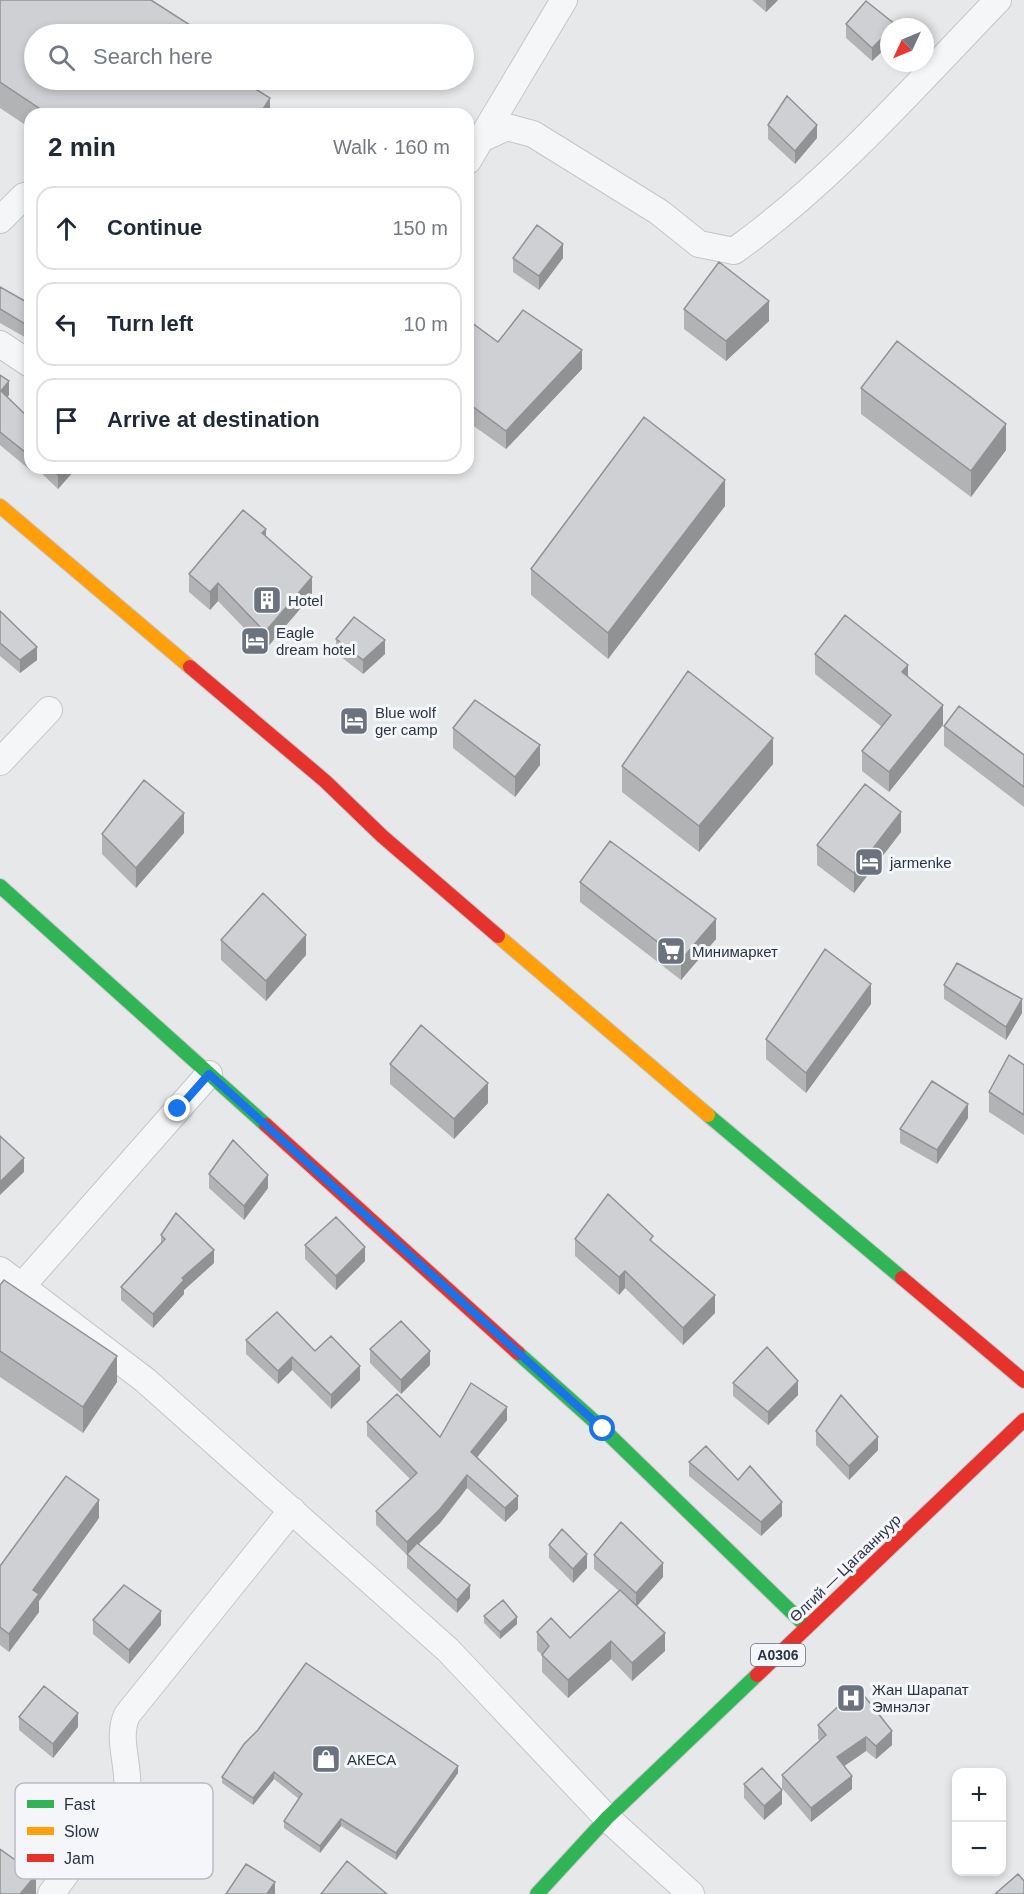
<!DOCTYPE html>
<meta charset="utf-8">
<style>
body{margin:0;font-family:Arial,sans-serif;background:#f2f2f3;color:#1f2937}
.controls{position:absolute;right:18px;bottom:18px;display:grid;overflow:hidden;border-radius:12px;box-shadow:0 3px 9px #0003}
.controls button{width:54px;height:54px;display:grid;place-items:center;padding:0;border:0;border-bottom:2px solid #e0e1e3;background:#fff;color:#1f2937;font:30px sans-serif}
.compass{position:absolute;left:880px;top:18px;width:54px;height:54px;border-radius:50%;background:#fff;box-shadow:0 3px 9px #0003;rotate:226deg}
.stop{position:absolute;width:18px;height:18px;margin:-14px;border:4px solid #1a73e8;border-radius:50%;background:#fff}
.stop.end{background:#1a73e8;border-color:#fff;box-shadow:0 2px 6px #0008}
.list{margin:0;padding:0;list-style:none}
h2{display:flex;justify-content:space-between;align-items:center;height:78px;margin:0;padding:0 24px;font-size:26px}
h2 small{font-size:20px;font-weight:400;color:#747a83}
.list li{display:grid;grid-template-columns:39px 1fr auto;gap:18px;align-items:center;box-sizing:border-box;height:84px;margin:0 12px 12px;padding:0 12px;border:2px solid #e0e1e3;border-radius:18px}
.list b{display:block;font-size:22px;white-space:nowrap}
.list em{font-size:20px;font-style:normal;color:#747a83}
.icon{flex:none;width:33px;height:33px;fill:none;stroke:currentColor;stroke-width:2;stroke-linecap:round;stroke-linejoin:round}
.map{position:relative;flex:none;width:1024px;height:1894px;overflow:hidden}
.search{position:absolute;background:#fff;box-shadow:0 3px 9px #0003;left:24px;top:24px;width:450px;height:66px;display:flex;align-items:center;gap:15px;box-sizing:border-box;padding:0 21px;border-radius:33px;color:#747a83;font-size:22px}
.panel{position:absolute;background:#fff;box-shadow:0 3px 9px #0003;left:24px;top:108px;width:450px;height:366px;border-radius:18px}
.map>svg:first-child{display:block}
</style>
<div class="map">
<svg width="1024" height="1894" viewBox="0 0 1024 1894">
<rect width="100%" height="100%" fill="#e6e8ea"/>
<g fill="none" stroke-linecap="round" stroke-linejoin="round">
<!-- street casing -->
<g stroke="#c4c6c8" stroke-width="28">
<path id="street" d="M481,139L564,0
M468,161L481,139L507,127L533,134L659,212L699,244L734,251C833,180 914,87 998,0
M0,220L24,196L30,195
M0,344L30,364
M0,762L49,710
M0,1270L145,1380L448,1650L607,1818L691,1894
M22,1286L209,1074
M51,1894L127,1791C130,1765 116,1739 127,1715L292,1510"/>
</g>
<!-- fast casing -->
<g stroke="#c4c6c8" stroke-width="16">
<path id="fast" d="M0,886L266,1125
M708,1115L902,1278
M518,1353L603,1429L807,1627
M537,1894L607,1818L757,1675"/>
</g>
<!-- slow casing -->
<g stroke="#c4c6c8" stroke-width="16">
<path id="slow" d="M0,506L190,667
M498,936L708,1115"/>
</g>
<!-- jam casing -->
<g stroke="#c4c6c8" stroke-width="16">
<path id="jam" d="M190,667L325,781L382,836L498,936
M266,1125L518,1353
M902,1278L1024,1381
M757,1675L1024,1420"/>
</g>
<!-- street -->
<use href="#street" stroke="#f5f6f7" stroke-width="26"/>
<!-- fast -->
<use href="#fast" stroke="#30b455" stroke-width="14"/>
<!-- slow -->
<use href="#slow" stroke="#ff9f0a" stroke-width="14"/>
<!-- jam -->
<use href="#jam" stroke="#e5322d" stroke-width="14"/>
</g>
<!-- wall -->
<path fill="#b1b3b5" d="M0,0L243,80V81L270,114H30V128L0,108Z
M752,0H778L766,12Z
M846,24L896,27H889V45L872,61L846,38Z
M768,125L817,138L795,164L768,139Z
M513,258H563L539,290L513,272Z
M0,287L30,304V340L0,323Z
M684,309L769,321L726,361L684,329Z
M468,320L498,342L582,369L506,449L468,422Z
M0,375L9,395L7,397L30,419V470L0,445Z
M861,388L1006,450L971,497L861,414Z
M36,468H72V473L58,489Z
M725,506L608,659L531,595V569Z
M266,537L312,595L265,650L218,601L210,610L189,592V574Z
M0,611L37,660L20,673L0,656Z
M336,639L385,654L363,674L336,653Z
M815,654L908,677L943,725L889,792L862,771V751L882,727L815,674Z
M944,726L1024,755V807L944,746Z
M453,728L540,765L515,797L453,748Z
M773,764L699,852L622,792V766Z
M901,832L854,893L817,865V845Z
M184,833L136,888L102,854V834Z
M580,882L716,939L681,980L580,902Z
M221,940L306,955L266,1001L221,960Z
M944,985L1022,1013L1006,1040L944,999Z
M871,1004L806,1093L766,1059V1039Z
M390,1064L488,1103L454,1139L390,1084Z
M1024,1065V1135L989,1112V1092Z
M968,1118L937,1164L900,1143V1129Z
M209,1174L268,1188L244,1220L209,1188Z
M161,1235L214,1263L184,1290V1294L153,1328L121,1300V1287L161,1243Z
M575,1239L653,1243L715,1313L683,1345L625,1288L619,1295L575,1256Z
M305,1245L365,1261L336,1290L305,1259Z
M0,1285L117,1382L83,1433L0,1377Z
M246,1340L315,1351L360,1380L331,1409L292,1370L278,1384L246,1354Z
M370,1349L430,1365L401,1394L370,1363Z
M733,1383L798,1395L768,1425L733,1396Z
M507,1420L477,1457L518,1509L505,1522L467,1488L440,1523L419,1544L470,1598L457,1613L407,1568V1555L376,1525V1511L410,1479L367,1436V1422L440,1437Z
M816,1431L878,1450L849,1480L816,1445Z
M689,1462L738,1480L782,1516L761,1536L689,1476Z
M99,1518L39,1601V1612L9,1652L0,1645V1566Z
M549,1545L587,1568L573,1583L549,1558Z
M594,1555L663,1577L637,1606L665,1651L632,1681L611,1659L568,1698L542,1672V1655L537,1650V1632L570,1638L619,1591L594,1569Z
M484,1616L517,1624L500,1639L484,1623Z
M93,1620L161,1625L129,1664L93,1634Z
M19,1717L78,1727L53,1758L19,1730Z
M818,1725L892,1745L876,1759L866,1751L844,1766L852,1789L811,1822L782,1788V1775L820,1741L818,1739Z
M244,1744L458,1773L396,1860L341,1826L320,1853L284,1828V1821L299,1799L274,1779L253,1805L222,1783V1777Z
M744,1784L782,1804L764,1820L744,1798Z"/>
<!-- shaded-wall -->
<path fill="#909294" d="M766,0H778L766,12Z
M889,31V45L872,61V48Z
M270,98V114H260Z
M817,125V138L795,164V151Z
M563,244V258L539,290V276Z
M769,301V321L726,361V341Z
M582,350V369L506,449V431Z
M9,381V395L1,404V391Z
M1006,424V450L971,497V471Z
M64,468H72V473L58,489V475Z
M725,480V506L608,659V633Z
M266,529V546L262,533Z
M312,577V595L265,650V632Z
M218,583V601L210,610V592Z
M385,640V654L363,674V660Z
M37,647V660L20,673V660Z
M908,665V685L902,672Z
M943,705V725L889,792V772Z
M773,738V764L699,852V826Z
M540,745V765L515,797V777Z
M901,812V832L854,893V873Z
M184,813V833L136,888V868Z
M716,919V939L681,980V960Z
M306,935V955L266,1001V981Z
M871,984V1004L806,1093V1073Z
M1022,999V1013L1006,1040V1027Z
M488,1083V1103L454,1139V1119Z
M968,1104V1118L937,1164V1150Z
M24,1158V1172L0,1195V1182Z
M268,1175V1188L244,1220V1206Z
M365,1247V1261L336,1290V1276Z
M214,1250V1263L184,1290V1294L153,1328V1314L182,1278Z
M625,1271V1288L619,1295V1277Z
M715,1295V1313L683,1345V1328Z
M430,1351V1365L401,1394V1380Z
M117,1356V1382L83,1433V1407Z
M292,1357V1370L278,1384V1371Z
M360,1366V1380L331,1409V1395Z
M798,1381V1395L768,1425V1412Z
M507,1407V1420L471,1465V1452Z
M878,1437V1450L849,1480V1466Z
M467,1475V1488L440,1523L407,1555V1542Z
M518,1496V1509L505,1522V1508Z
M99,1500V1518L39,1601V1612L9,1652V1634L33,1590Z
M782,1502V1516L761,1536V1522Z
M587,1554V1568L573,1583V1569Z
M663,1563V1577L636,1607V1593Z
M470,1585V1598L457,1613V1600Z
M161,1611V1625L129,1664V1650Z
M517,1617V1624L500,1639V1632Z
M665,1633V1651L632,1681V1663Z
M611,1641V1659L568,1698V1680Z
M78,1713V1727L53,1758V1744Z
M892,1731V1745L876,1759V1746Z
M866,1737V1751L837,1771V1757Z
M458,1766V1773L396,1860V1853Z
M274,1772V1779L253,1805V1798Z
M852,1776V1789L811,1822V1808Z
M782,1790V1804L764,1820V1806Z
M341,1819V1826L320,1853V1846Z
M36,1875V1894H20Z
M275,1882V1894H267Z"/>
<!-- building -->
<path fill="#ced0d3" stroke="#909294" stroke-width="1.5" d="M0,0H151L204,34H34V80H241L270,98L260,114H48L0,82Z
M866,1L896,25L893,27H889V31L872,48L846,24Z
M787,96L817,125L795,151L768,125Z
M537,225L563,244L539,276L513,258Z
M719,262L769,301L726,341L684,309Z
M0,287L30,304V327L0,309Z
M523,310L582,350L506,431L468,403V320L498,342Z
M897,341L1006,424L971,471L861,388Z
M0,375L9,381L1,391L30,419V456L0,432Z
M644,417L725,480L608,633L531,569Z
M50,468H64L58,475Z
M243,510L266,529L262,533L312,577L265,632L218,583L210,592L189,574Z
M0,611L37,647L20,660L0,643Z
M845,615L908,665L902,672L943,705L889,772L862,751L891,715L815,654Z
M354,617L385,640L363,660L336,639Z
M688,671L773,738L699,826L622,766Z
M475,700L540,745L515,777L453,728Z
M959,706L1024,755V787L944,726Z
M144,780L184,813L136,868L102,834Z
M865,784L901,812L854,873L817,845Z
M610,841L716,919L681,960L580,882Z
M263,893L306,935L266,981L221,940Z
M825,949L871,984L806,1073L766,1039Z
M957,963L1022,999L1006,1027L944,985Z
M421,1025L488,1083L454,1119L390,1064Z
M1009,1055L1024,1065V1115L989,1092Z
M932,1081L968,1104L937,1150L900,1129Z
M0,1136L24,1158L0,1182Z
M233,1140L268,1175L244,1206L209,1174Z
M608,1194L653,1236L650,1240L715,1295L683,1328L625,1271L619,1277L575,1239Z
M176,1213L214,1250L182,1278L184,1280L153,1314L121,1287L165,1239L161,1235Z
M336,1217L365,1247L336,1276L305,1245Z
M4,1280L117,1356L83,1407L0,1351V1285Z
M277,1312L315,1351L331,1336L360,1366L331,1395L292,1357L278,1371L246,1340Z
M401,1321L430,1351L401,1380L370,1349Z
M767,1347L798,1381L768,1412L733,1383Z
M471,1383L507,1407L471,1452L518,1496L505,1508L467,1475L440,1509L407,1542L376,1511L417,1473L367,1422L397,1394L440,1437Z
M841,1395L878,1437L849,1466L816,1431Z
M706,1446L738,1480L750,1466L782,1502L761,1522L689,1462Z
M66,1476L99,1500L33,1590L39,1594L9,1634L0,1627V1566Z
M621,1522L663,1563L636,1593L594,1555Z
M562,1529L587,1554L573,1569L549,1545Z
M417,1543L470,1585L457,1600L407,1554Z
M124,1585L161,1611L129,1650L93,1620Z
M620,1590L665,1633L632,1663L611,1641L568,1680L542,1655L549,1646L537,1632L551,1618L570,1638Z
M503,1600L517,1617L500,1632L484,1616Z
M306,1663L458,1766L396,1853L341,1819L320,1846L284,1821L302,1794L274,1772L253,1798L222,1777L244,1744L258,1730Z
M44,1686L78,1713L53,1744L19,1717Z
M858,1688L892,1731L876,1746L866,1737L837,1757L852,1776L811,1808L782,1775L826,1735L818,1725Z
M762,1768L782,1790L764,1806L744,1784Z
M0,1849L36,1875L20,1894H0Z
M347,1861L387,1894H321Z
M246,1864L275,1882L267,1894H226Z
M1018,1874L1024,1881V1894H995Z"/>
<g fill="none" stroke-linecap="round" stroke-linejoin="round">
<!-- route -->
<path stroke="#1a73e8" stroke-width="8" d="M178,1109L209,1074L603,1429"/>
</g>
<!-- icons -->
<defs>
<g id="building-square" transform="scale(1.5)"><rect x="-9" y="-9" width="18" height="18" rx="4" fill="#6c737f" stroke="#f4f6f9"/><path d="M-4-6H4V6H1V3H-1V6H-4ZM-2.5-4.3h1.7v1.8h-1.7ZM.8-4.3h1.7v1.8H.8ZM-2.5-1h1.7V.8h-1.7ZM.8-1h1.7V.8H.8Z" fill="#fff"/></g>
<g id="hotel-square" transform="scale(1.5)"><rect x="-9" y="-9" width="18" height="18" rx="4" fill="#6c737f" stroke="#f4f6f9"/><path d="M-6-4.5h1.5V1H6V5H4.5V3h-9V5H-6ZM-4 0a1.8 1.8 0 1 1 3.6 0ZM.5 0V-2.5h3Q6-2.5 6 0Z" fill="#fff"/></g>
<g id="supermarket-square" transform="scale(1.5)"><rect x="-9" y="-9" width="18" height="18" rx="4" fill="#6c737f" stroke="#f4f6f9"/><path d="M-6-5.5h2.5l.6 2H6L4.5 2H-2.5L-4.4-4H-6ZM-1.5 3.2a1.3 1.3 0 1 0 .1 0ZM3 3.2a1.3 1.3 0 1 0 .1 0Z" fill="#fff"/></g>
<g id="hospital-square" transform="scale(1.5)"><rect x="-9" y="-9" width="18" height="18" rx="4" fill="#6c737f" stroke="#f4f6f9"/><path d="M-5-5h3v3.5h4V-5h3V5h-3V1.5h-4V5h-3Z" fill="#fff"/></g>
<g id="shop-square" transform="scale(1.5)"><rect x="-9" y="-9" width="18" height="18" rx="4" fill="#6c737f" stroke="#f4f6f9"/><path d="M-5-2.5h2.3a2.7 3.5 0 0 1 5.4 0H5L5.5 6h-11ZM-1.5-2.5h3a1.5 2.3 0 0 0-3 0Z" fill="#fff"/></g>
</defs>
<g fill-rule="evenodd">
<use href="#building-square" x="267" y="600"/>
<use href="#hotel-square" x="255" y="641"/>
<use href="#hotel-square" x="354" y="721"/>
<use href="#hotel-square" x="869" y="862"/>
<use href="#supermarket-square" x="671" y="951"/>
<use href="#hospital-square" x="851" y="1698"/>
<use href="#shop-square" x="326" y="1759"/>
</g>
<g text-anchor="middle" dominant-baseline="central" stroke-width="6" stroke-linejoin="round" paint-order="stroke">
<!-- shield labels -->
<rect fill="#f4f6f9" stroke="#676e7b" stroke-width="1.5" x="751" y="1644" width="54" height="22" rx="4.5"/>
<g font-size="14" font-weight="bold" fill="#2b3445">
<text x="778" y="1655">A0306</text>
</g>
<!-- poi labels -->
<g font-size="15" fill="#2b3445" stroke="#f4f6f9" text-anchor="start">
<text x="288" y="600">Hotel</text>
<text x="276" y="632">Eagle<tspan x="276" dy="17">dream hotel</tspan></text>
<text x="375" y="712">Blue wolf<tspan x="375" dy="17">ger camp</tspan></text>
<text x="890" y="862">jarmenke</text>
<text x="692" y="951">Минимаркет</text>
<text x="872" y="1689">Жан Шарапат<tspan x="872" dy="17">Эмнэлэг</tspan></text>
<text x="347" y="1759">АКЕСА</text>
</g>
<!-- street labels -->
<g font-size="15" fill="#2b3445" stroke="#f4f6f9">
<text transform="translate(845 1568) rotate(-44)">Өлгий — Цагааннуур</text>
</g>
</g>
<!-- legend -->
<rect x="15" y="1783" width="198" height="96" rx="9" fill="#f4f6f9" stroke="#b8bcc3" stroke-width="1.5"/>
<rect x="27" y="1800" width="27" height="8" fill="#30b455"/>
<rect x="27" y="1827" width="27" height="8" fill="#ff9f0a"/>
<rect x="27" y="1854" width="27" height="8" fill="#e5322d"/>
<g font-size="16" fill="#2b3445">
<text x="64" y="1810">Fast</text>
<text x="64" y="1837">Slow</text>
<text x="64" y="1864">Jam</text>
</g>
</svg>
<div class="controls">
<button>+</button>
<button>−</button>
</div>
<svg class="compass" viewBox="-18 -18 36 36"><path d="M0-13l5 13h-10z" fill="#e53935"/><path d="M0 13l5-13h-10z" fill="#747a83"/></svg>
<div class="stop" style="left:603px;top:1429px"></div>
<div class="stop end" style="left:178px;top:1109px"></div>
<div class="search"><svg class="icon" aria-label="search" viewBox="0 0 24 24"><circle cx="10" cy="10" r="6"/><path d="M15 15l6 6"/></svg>Search here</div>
<section class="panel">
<h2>2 min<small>Walk · 160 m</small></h2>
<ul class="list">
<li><svg class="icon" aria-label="ahead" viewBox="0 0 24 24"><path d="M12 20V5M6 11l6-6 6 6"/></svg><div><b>Continue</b></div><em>150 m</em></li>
<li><svg class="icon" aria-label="left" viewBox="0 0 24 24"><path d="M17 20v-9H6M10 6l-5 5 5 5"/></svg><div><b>Turn left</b></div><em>10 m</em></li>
<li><svg class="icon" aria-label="arrive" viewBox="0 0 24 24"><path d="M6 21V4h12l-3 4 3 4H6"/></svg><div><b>Arrive at destination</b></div></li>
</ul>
</section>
</div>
